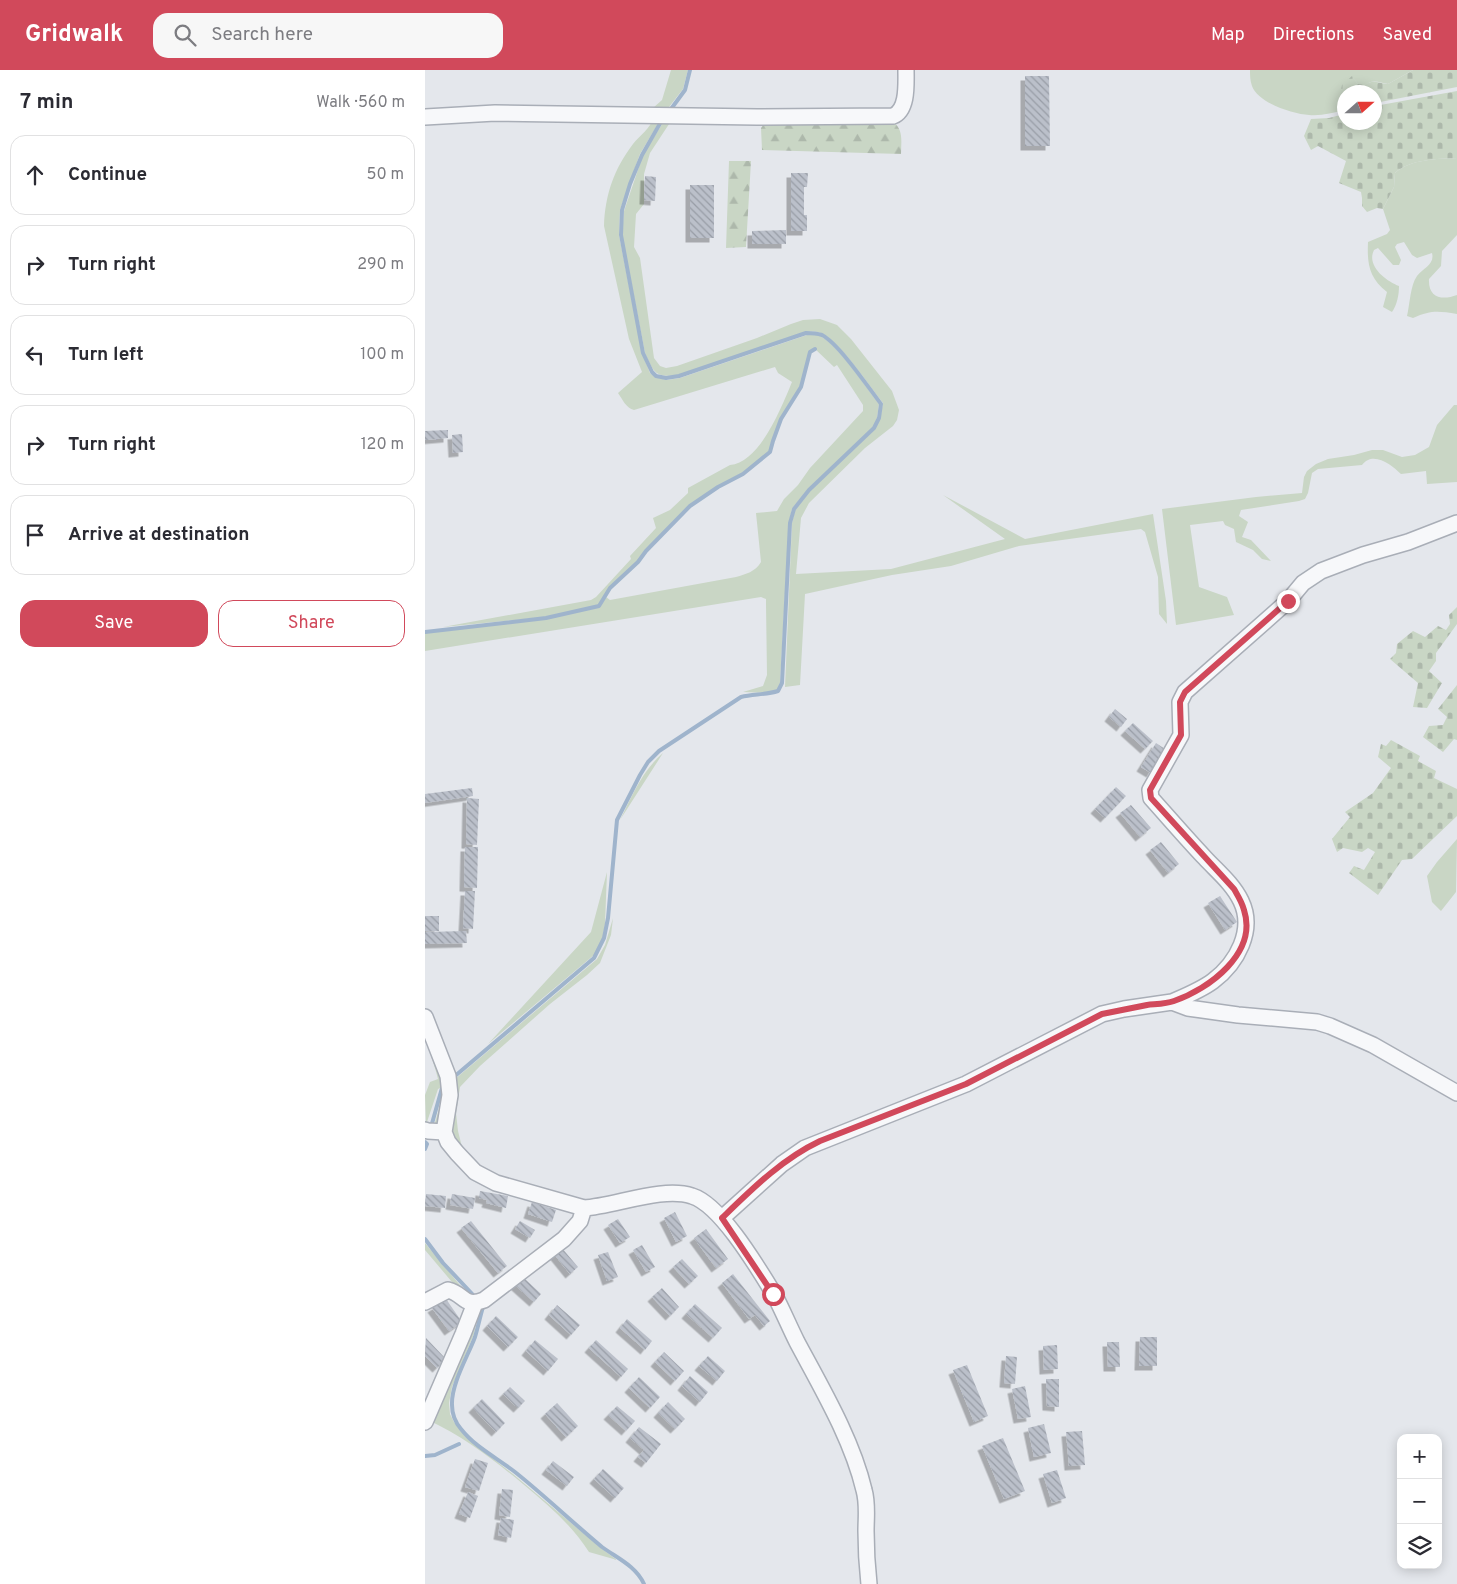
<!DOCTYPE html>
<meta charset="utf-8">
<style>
body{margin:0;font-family:Overpass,sans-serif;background:#f7f7f7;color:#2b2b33}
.controls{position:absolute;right:15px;bottom:15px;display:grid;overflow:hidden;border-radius:10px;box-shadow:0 2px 12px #0003}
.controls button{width:45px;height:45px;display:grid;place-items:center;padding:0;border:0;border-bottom:1px solid #e1e1e2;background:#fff;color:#2b2b33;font:25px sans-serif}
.compass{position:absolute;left:912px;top:15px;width:45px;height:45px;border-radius:50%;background:#fff;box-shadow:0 2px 12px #0003;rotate:69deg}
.stop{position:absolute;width:15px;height:15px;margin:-11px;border:4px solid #d1495b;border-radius:50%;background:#fff}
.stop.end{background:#d1495b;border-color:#fff;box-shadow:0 1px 5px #0008}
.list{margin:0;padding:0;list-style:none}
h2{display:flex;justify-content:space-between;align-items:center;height:65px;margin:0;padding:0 20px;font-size:21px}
h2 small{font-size:16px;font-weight:400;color:#7c7c81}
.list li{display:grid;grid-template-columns:32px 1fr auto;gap:15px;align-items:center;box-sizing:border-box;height:80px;margin:0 10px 10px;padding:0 10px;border:1px solid #e1e1e2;border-radius:15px}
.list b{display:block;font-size:19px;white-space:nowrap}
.list em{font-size:16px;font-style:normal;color:#7c7c81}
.actions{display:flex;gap:10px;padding:15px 20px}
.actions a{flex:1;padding:11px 0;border:1px solid #d1495b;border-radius:15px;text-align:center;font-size:18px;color:#d1495b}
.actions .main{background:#d1495b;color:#fff}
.icon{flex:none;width:28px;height:28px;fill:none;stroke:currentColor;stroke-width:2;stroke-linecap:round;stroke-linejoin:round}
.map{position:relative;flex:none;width:1032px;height:1514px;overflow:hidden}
header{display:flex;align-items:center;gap:30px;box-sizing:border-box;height:70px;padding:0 25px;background:#d1495b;color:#fff}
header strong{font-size:24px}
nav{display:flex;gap:28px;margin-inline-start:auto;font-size:18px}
.search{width:350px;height:45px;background:#f7f7f7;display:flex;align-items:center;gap:12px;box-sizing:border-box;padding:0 18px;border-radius:15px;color:#7c7c81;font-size:19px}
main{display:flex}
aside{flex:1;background:#fff}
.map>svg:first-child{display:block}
</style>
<header>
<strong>Gridwalk</strong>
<div class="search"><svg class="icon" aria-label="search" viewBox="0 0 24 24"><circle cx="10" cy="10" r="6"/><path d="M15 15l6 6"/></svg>Search here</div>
<nav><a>Map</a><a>Directions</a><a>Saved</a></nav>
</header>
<main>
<aside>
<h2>7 min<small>Walk · 560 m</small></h2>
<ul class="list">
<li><svg class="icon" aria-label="ahead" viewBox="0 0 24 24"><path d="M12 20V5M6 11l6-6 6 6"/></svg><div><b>Continue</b></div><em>50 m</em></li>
<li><svg class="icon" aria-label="right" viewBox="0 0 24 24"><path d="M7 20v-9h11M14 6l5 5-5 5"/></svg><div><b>Turn right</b></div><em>290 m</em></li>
<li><svg class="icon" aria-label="left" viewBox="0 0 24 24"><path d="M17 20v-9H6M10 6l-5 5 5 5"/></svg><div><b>Turn left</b></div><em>100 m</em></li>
<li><svg class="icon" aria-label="right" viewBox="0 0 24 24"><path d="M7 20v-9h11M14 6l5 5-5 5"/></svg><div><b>Turn right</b></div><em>120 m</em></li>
<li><svg class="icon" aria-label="arrive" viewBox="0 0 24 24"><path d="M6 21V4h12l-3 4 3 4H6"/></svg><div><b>Arrive at destination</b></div></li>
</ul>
<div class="actions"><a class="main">Save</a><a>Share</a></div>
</aside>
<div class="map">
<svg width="1032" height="1514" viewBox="0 0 1032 1514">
<defs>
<pattern id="forest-firs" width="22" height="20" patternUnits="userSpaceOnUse" patternTransform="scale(1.25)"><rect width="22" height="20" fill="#c9d6c5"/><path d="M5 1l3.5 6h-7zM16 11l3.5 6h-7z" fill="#adb8ab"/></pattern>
<pattern id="cemetery-stones" width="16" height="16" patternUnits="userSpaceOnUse" patternTransform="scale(1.25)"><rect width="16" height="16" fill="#c9d6c5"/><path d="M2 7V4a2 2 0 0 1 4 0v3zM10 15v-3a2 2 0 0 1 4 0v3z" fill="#adb8ab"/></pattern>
<pattern id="building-back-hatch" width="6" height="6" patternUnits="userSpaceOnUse" patternTransform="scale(1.25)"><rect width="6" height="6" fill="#bbc0ca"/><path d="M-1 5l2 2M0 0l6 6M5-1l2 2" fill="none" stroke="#989da6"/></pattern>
<filter id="shadow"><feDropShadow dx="-4.5" dy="4.5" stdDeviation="0" flood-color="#0004"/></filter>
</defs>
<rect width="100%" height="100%" fill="#e4e7ec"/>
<!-- green -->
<path fill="#c9d6c5" d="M246,0H263L258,19L244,37L228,38L237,30Z
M825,0H988L963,14C954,13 948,8 939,16L933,14L927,7L918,25L919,40C908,43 896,46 884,45C868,44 833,33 827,16C825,11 825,5 825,0Z
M229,47H237L215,84L204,114L195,140L194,165L217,283L225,303L230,307L242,310L255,308L382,265C387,265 392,264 397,267C415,278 441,317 454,334L452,348L448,357L383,419L367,439L364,452L355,613L352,620L343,623L318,622L338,616L342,605L341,534V529L336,527L0,581V563L121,549L175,537L181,527L185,530L311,507C321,504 330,502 336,492L331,443L352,441L359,429L373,415L385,398L438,341V335L412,295L409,297L389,278L384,282L375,316L355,348L344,382L317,403L292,416L264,435L220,481L212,491L184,517L174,535L121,547L18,557L166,530L171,527L206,489L205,486L231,458L228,448L245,440L263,423V418L305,395C335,393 357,336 367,312L353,303L350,297L209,340C201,338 198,330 193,323L217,302L204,269L179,156C180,125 189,99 208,74C215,65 225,59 229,47Z
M239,51H246L225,83L219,104V134L211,144L209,177L215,188L229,288L235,296L241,298L252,296L332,268L366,254L378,250L395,249L412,255L426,269L467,321L474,340L472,350L468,356L440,378L384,433L376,448L371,504L466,499L580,469L518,425L600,469L728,444L741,531L742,554L734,544L733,507L720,462L716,459L594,476L526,496L467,505L380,524L375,615L360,617L367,453L370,440L385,421L450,359L455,349L458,333C443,314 419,278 400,265C394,261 388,261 381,262L254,305C230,308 229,303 220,283L197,165L199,141L218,85Z
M1032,88V165L1017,181L1016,196L1004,209C1003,227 1016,231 1032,225V244C1013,241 1006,240 988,248L982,246C985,234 985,216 992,206C998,198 1010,195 1007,183L992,188L987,185L979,172L972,174L970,177L976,190L974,195H968L953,178L949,180C941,196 961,211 974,216C974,225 972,235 967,242L958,237L962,222C944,208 942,194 943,172L962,164L965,160L958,139L969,117L970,103C985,89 1012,89 1032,88Z
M1029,335H1032V412L1002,414L1001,401L976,404C967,395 948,380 937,395L893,399L887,403L883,423L880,429L874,431L816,440L814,446L823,452L817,467L826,470L846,491L837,489L828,480L811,472L809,459L800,455L798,451L765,455L774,517L802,527L809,545L751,555L737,439L831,427L877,423L879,407L882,401L891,394L903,389L929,385L947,380H958L977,387L990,385L1004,377L1012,355Z
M238,683L195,750C207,726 217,701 238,683Z
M1032,769L1031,822L1016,841L1007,832L1002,806L1012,792Z
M182,802L180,854L177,871L169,885L63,974L166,862Z
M188,848L186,865L175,893L162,905L125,934L55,996L35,1017L31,1043L33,1061L39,1085L27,1065L26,1053L30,1009L172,889L180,875Z
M0,956L21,1013L14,1058L8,1059L17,1029V1017L13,1019L1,1055L0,1025L5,1012L13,1009C9,991 0,974 0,956Z
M0,1173L34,1214L49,1229L24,1217L27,1212L0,1180Z
M55,1236L49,1264L27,1317L24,1333L25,1344L29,1352L44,1370L88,1404L177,1479L192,1490L164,1482C146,1454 123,1435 98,1414C69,1390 38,1366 3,1350Z"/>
<!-- forest -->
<path fill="url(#forest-firs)" d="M468,52C479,59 476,73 476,84L337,80L336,58L340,53Z
M304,91H326L321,177L301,178Z"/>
<!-- cemetery -->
<path fill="url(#cemetery-stones)" d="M988,0H1032V17L950,33L949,22H919V26L916,20L917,15L927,6L933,14L939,15C948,9 953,13 963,14Z
M1032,21V88C1013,89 985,89 970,103L969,117L958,139L952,138L942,142L937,136V128L936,122L914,113L921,91L893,76L886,80L879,66L886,49L904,48L919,44V52H949L950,36Z
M1032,537V554L1011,583V591L1004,601L1017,613L1002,638L988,637L993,613L965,589L971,583L972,574L988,561L1000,567L1013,556L1021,560L1025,554L1024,545Z
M1032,615V670L1029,669L1018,682L998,667L1004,656L1018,655L1022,647L1013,639Z
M966,670L995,686L993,691L1011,701L1009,708L1032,719V746L987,789L977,790L953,825L924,803L929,796L939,800L950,782L943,778L937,782L918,778L912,782L907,769L925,747L920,742L948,723L966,698L953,687L956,674L961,676Z"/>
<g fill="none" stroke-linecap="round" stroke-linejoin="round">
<!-- stream -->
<path stroke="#9fb4cc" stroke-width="4" d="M246,39L260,20L265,0
M0,562L121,548L174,536L185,518L213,492L221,481L265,436L293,417L318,404L345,382L348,371L356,349L376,317L385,282L390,279
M30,1006L169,888L179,868L183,848L192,750L215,705L223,692L234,681L316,627C328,624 341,625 353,621L357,613L365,453L369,439L384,420L449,358L454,348L456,334C443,317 414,274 397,265C391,263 387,263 381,263L254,306L241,308L231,306L227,302L218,283L196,165L197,140L205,114L217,85L237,50
M6,1057L17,1018
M0,1072L2,1074L0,1079
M0,1169L18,1193L51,1228
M58,1237C55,1247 53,1257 50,1267C43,1286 26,1314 27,1335C27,1344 30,1352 36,1359C50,1377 72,1388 90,1402C120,1426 147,1452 177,1477C192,1488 211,1496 219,1514
M0,1386L10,1385L34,1374"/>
</g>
<!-- building -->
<path fill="url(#building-back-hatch)" filter="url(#shadow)" d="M600,6H624L625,76H600Z
M366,103H383L382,117H379V145H382V161H366Z
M220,106L231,107L230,131L219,130Z
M265,115H289V168H265Z
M361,160V174H327V161Z
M23,360V368L0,370V361Z
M37,364L38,382L28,383L27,365Z
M690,639L702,649L696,657L684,647Z
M708,653L728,671L720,679L700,661Z
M731,673L740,679L726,703L716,697Z
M691,717L701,726L680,748L670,739Z
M47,718L48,726L0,733V724Z
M42,728L54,729L52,775L41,774Z
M706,735L726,758L715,767L695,743Z
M736,772L754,794L743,803L725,780Z
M40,777H53L52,818L39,817Z
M40,821H50L48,859L38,858Z
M795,826L812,852L800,860L783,833Z
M0,846H14V861H0Z
M41,861L42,873L0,874V862Z
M55,1121L83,1126L81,1138L61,1133L62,1130L54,1128Z
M1,1124L21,1126L20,1138L0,1136Z
M27,1124L50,1128L48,1139L25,1135Z
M107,1132L131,1140L127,1152L103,1144Z
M250,1142L262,1166L251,1172L239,1148Z
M193,1149L205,1167L195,1173L183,1155Z
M46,1151L82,1196L73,1203L36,1158Z
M95,1151L110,1160L105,1168L90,1159Z
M281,1159L303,1189L291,1198L269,1168Z
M217,1175L230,1197L221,1202L208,1180Z
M136,1177L153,1197L145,1204L128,1183Z
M183,1182L193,1207L182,1211L173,1185Z
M257,1189L273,1206L264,1214L248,1197Z
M308,1204L345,1251L339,1256L330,1245L324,1249L297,1213Z
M98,1207L116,1224L109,1232L90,1215Z
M237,1218L254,1237L245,1246L227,1227Z
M21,1229L37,1252L24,1261L7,1238Z
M270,1234L297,1258L288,1268L261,1244Z
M132,1235L155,1255L146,1265L124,1245Z
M71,1246L93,1267L83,1277L62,1256Z
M202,1249L227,1271L220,1280L195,1258Z
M715,1267H732V1296H714Z
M1,1268L21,1289L12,1298L0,1286Z
M110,1270L133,1289L123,1301L101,1281Z
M171,1270L203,1299L196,1307L164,1278Z
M682,1272H694L695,1297H683Z
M632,1275L633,1299L619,1300L618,1276Z
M239,1282L259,1301L250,1311L230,1292Z
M283,1286L300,1301L292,1311L274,1296Z
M581,1286L592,1287L590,1314L579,1313Z
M542,1295L563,1346L549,1352L528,1300Z
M265,1306L283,1322L275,1332L257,1316Z
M214,1307L235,1327L225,1338L204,1318Z
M621,1309H634V1337L622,1336Z
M600,1316L606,1347L593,1349L587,1319Z
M85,1317L100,1331L93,1338L78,1324Z
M57,1329L80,1353L71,1362L48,1338Z
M243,1332L260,1349L250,1359L233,1343Z
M132,1333L153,1356L141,1367L120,1344Z
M192,1336L210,1351L201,1361L183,1345Z
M619,1354L626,1383L609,1387L603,1358Z
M214,1357L236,1374L221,1393L213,1387L219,1380L205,1368Z
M657,1361L660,1395L644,1396L641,1362Z
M578,1368L600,1421L579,1429L557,1376Z
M50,1389L63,1393L54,1421L40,1417Z
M128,1391L149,1407L142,1416L121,1400Z
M178,1399L199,1418L190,1428L169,1409Z
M632,1400L641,1428L627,1433L618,1404Z
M77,1419L88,1420L85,1447L74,1445Z
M43,1422L53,1426L45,1448L34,1444Z
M76,1448L89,1450L86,1468L73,1465Z"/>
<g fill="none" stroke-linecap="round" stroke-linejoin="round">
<!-- minor casing -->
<g stroke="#a9aeb7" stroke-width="18">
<path id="minor" d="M0,47L70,43L332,47L468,46C483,40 481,14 481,0
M747,932C761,926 776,920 788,911C812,893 830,860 816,831C808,814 792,801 780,788C761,768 744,748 726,728L725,720L756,665L755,632L760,622L863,531L878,513L896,501L938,485L983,472L1032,453
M0,947L23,1006L25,1025L19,1062L23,1072L32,1083L50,1102L71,1113L159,1138C190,1136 238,1116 267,1126C296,1135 333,1198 349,1224C357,1239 364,1256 372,1272C396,1317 427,1369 439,1420C443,1434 441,1447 441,1461C441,1479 442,1496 444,1514
M0,1060L3,1061L19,1062
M297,1148L357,1094L380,1078L541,1014L677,944L699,939L747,932L763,938L813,945L892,952L905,956L948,975L1032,1023
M0,1232L23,1220C40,1224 38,1238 59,1230L139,1169L155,1151L159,1138
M0,1352L38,1264L50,1233"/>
</g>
<!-- minor -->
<use href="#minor" stroke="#f7f8fa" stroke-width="15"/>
</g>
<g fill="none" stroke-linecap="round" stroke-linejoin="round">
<!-- route -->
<path stroke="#d1495b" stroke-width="6" d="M348,1224L297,1148C327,1119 357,1089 395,1071L541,1014L677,944C692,941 707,938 722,935C731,934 741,934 749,931C784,919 833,883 819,840C817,832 813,826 809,819L726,728L725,720L756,665L755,632L760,622L863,531"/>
</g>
</svg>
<div class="controls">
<button>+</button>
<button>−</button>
<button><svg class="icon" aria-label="layers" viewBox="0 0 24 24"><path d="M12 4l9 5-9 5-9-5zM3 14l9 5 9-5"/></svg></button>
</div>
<svg class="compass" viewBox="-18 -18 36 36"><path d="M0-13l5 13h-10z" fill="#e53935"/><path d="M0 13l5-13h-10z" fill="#7c7c81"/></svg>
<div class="stop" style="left:348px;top:1224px"></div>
<div class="stop end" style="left:863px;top:531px"></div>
</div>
</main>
